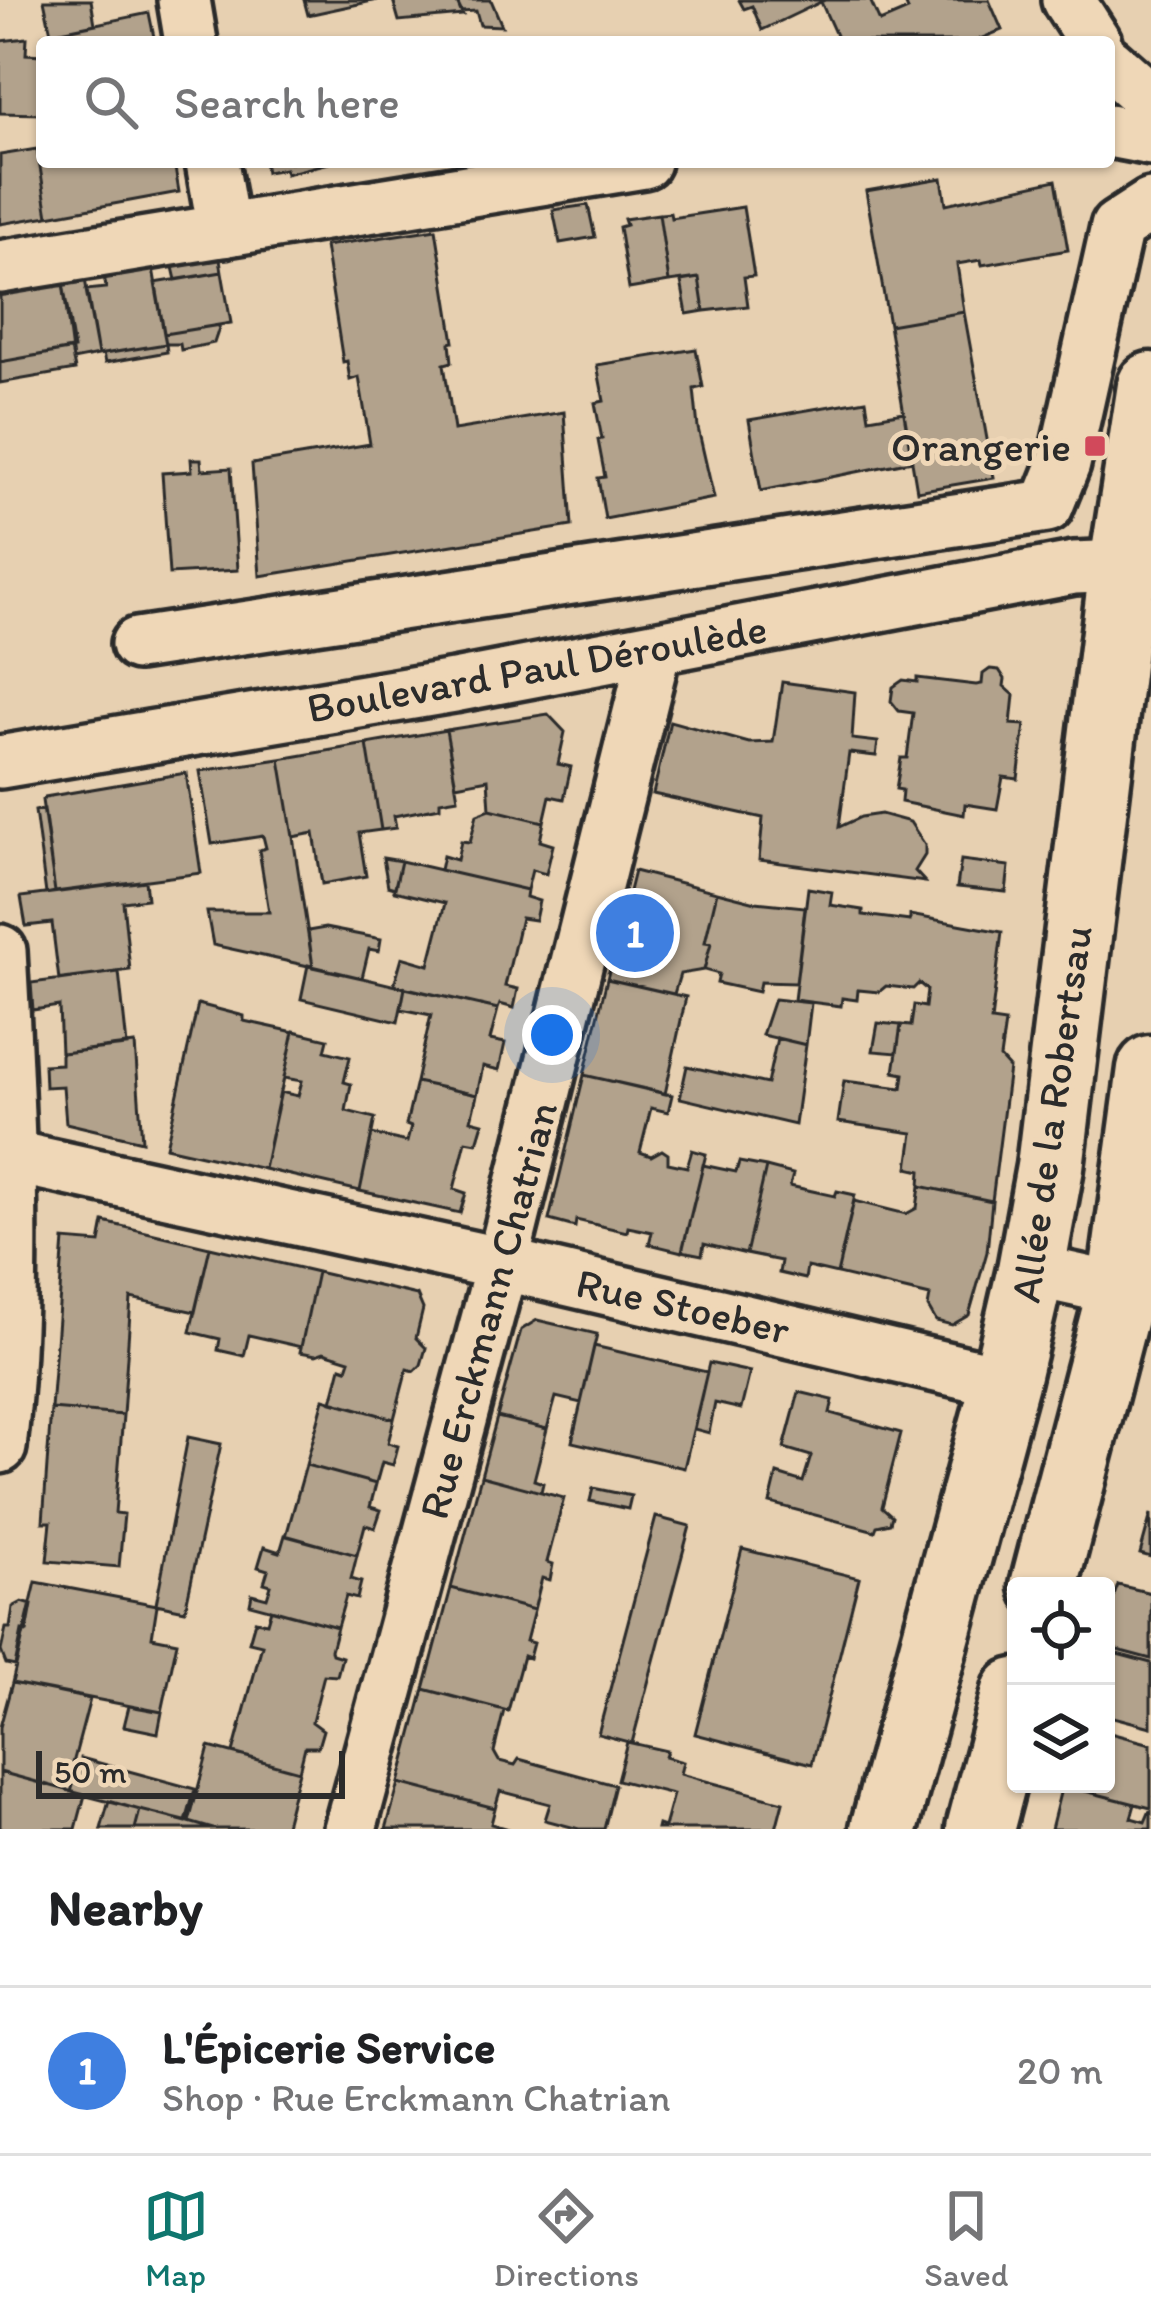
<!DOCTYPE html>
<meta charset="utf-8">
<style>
body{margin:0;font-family:Itim,sans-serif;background:#f2f2f2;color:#202124}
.controls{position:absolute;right:36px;bottom:36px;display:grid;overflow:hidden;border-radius:12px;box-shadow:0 3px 9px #0004}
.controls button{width:108px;height:108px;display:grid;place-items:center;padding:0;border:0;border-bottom:3px solid #e0e0e0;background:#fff;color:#202124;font:60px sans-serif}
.scale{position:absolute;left:36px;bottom:30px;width:309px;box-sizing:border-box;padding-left:12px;border:6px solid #2b2b2b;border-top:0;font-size:33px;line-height:42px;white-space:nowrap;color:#2b2b2b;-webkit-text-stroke:9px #efd7b7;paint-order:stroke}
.you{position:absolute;left:552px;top:1035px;width:42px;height:42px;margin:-30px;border:9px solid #fff;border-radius:50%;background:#1a73e8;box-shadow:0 0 0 18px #1a73e833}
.badge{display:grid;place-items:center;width:78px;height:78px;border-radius:50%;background:#0f766e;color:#fff;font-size:39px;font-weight:700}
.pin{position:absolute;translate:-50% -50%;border:6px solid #fff;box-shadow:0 3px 12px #0006}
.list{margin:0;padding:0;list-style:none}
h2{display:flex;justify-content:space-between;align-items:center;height:156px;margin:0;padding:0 48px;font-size:51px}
h2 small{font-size:39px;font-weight:400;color:#757577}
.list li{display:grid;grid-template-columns:78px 1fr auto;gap:36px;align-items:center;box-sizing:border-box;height:168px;padding:0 48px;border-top:3px solid #e0e0e0}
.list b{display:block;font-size:45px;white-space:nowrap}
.list p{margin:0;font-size:39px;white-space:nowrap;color:#757577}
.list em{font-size:39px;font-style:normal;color:#757577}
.icon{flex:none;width:66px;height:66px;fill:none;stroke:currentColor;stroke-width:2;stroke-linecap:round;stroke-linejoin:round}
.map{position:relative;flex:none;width:1151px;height:1829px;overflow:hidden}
.search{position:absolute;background:#fff;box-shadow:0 3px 9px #0004;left:36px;right:36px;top:36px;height:132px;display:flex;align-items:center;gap:30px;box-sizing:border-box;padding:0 42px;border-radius:12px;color:#757577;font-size:45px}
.sheet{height:324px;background:#fff}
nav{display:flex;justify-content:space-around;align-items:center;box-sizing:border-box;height:168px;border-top:3px solid #e0e0e0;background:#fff;font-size:33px;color:#757577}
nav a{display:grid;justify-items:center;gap:6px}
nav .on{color:#0f766e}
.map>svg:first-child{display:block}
</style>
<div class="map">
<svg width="1151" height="1829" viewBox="0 0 1151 1829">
<rect width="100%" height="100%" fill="#e7d0b1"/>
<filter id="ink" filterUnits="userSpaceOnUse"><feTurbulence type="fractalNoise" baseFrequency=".00833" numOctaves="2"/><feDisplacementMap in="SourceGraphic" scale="24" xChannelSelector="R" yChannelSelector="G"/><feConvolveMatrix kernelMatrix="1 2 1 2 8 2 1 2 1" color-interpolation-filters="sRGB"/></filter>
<g filter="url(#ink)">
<!-- building -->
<path fill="#b2a28c" stroke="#2b2b2b" stroke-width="3" d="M44,0H91L95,24L51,33Z
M304,0H377L308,15Z
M393,0H456L463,15L399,21Z
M456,0H491L502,26L480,25L476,11L461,12Z
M739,0H825L762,30L752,6L744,9Z
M825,0H870L880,22L908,10L904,0H989L1002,30L973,42H839L821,2Z
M149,13L155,42H43V35Z
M27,38L26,54L42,55V114L0,113V41Z
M42,148V162H174L179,192L48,216L37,149Z
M37,149L48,216L0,224V155Z
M264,162H333L286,174L285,169L266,172Z
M942,178L946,204L1056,180L1068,250L982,265L981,260L957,264L964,312L889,325L866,191Z
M588,205L595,237L560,243L553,210Z
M743,207L754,276L744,277L748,306L704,311L699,278L669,282L659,214L670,213L671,218Z
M659,214L669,282L629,289L619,227L626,225L624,219Z
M436,229L454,342L450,343L452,362L444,364L454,430L564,412L572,526L260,576L252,464L370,444L359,377L350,380L347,361L343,362L325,246Z
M220,259L222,272L176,280L173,267Z
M153,268L166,344L98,355L86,290L106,288L104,276Z
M222,272L231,323L164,334L155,283Z
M699,278L704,311L687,314L681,281Z
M85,279L98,355L73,360L63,283Z
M63,283L74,349L0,362V294Z
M964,312L994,478L917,491L889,325Z
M220,325L214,343L181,350L180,344H166L164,334Z
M166,344L167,352L105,363L103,354Z
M71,349L75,370L0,383V362Z
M696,349L703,387L694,389L698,428L714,498L605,519L598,478L605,477L598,440L602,439L595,403L604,401L597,365Z
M866,400L869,418L904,412L912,461L761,491L749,420Z
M191,459H201L202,470L231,468L238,570L169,574L162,473L192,471Z
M990,669L999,670L1005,679L1004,686L1014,695L1011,724L1025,725L1018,779L1003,777L997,809L965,804L964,815L901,802L902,790L896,789L901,758H907L913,713L899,711L891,701L893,687L903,680L917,682V678L976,685L982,684L983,674Z
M782,682L855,692L852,739L878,742L876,756L849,753L839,827L861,817L881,814L910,822L925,845V855L915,871L925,882L759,860L763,818L653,794L670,721L749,743L773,742Z
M548,714L565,732L558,764L571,767L564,799L550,796L544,822L490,809L488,779L456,785L446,730Z
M446,730L458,798L440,801V807L394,816L396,828L381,830L367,744Z
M367,744L381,830L359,833L366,876L322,884L314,833L293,837L280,759Z
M280,759L293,837L313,967L213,945L207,912H269L259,850L266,848L263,836L212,844L200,771Z
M186,773L201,873L55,892L42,800L45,797Z
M44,809L55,892L46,894L35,811Z
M490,809L544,822L540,841L553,845L546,874L532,870L527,890L440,870L443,856L457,860L461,841L470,842L477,814Z
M383,858L401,861L395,888L388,886Z
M961,860L1009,866L1006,892L957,887Z
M401,861L527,890L526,897L539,901L535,920L521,918L505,986L518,989L514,1008L500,1004L498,1009L394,985L402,957L429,965L445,903L394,891Z
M634,871L717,892L705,942L711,943L704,970L680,974L674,994L607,979Z
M145,881L147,899L123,902L130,970L59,980L52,923L26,926L21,897Z
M808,888L832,892L830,905L863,910V915L910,921V915L1002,932L991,1021L1005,1023L1000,1058L1009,1068L992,1201L920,1186L921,1171L908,1168L913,1133L838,1122L844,1081L902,1088L904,1074L894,1072L901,1025L911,1026L914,1005L925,1007L927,990L919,983L913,989L886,986L879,992L858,990L857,1000L842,998L841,1006L794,1000Z
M717,892L756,902L805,907L796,983L760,982L758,992L717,983L719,974L704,970L711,943L705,942Z
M325,928L381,939L379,951L369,949L362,978L313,967L308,931Z
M308,965L405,988L398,1022L301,999Z
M119,972L127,1046L61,1053L59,1006L33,1010L31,983Z
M607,979L686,997L665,1094L584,1075Z
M405,988L498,1009L490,1040L505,1043L499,1070L483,1066L477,1095L416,1082L431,1015L401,1009Z
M774,999L811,1003L806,1045L762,1035Z
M198,1004L244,1016V1021L294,1032L264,1169L166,1147Z
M878,1023L901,1025L897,1053L873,1051Z
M294,1031L328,1039L325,1051L350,1057L344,1082L351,1084L346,1111L375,1118L360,1191L264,1169L280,1092L298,1096L302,1081L284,1078Z
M777,1038L806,1045L795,1125L680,1098L687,1066L767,1084Z
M135,1044L142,1141L66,1123L63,1086L45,1087L44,1065L61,1064V1053Z
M584,1075L672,1095L668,1112L651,1108L640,1152L651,1156L662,1150L668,1154V1163L687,1167L692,1150L706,1154L682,1252L649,1244L652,1232L628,1227L627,1232L576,1220L575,1227L549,1220Z
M416,1082L477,1095L471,1120L483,1123L477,1143L466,1141L454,1189L466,1193L460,1213L360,1191L372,1134L407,1142L411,1127L406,1125Z
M739,1162L766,1167L746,1254L704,1244L702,1255L682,1251L703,1165L736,1172Z
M766,1167L793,1174L790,1186L835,1196L837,1191L855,1195L837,1274L807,1267L805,1279L779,1273L781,1261L746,1254Z
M920,1186L992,1201L987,1252L969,1315L952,1325L936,1321L928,1307L930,1296L837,1274L854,1201L906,1214L917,1208Z
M104,1222L210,1247L195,1312L131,1298L123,1415L51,1409L64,1240L100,1243Z
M210,1247L317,1272L301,1347L249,1335L244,1356L218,1350L220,1339L190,1332Z
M317,1272L417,1295L423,1309L416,1338L426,1348L421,1365L415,1371L407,1369L394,1419L332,1402L341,1367L347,1369L350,1360L324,1352L316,1355L300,1352Z
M537,1320L597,1334L581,1403L556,1397L547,1429L497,1417L521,1330Z
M594,1346L707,1372L684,1468L572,1442Z
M709,1363L750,1372L741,1409L715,1403L709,1433L694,1429Z
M799,1392L833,1400L830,1413L901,1433L882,1507L892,1516L890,1523L877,1526L875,1531L770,1503L777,1474L803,1482L811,1456L784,1448Z
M324,1399L394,1419L388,1443L398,1446L393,1465L382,1462L376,1484L306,1465Z
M51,1409L123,1415L115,1513L124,1514L119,1567L47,1561L51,1522H43Z
M497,1417L547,1429L534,1480L543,1483L541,1492L481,1476Z
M188,1437L221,1444L185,1610L156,1604Z
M306,1465L376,1484L370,1507L381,1510L375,1528L365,1525L357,1555L286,1536Z
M481,1476L564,1498L547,1562L553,1564L550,1580L542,1578L534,1610L451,1588Z
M593,1488L631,1496L628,1509L590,1501Z
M1151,1514V1557L1140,1554Z
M656,1517L690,1526L632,1743L598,1734Z
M285,1535L357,1555L351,1579L361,1582L359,1590L357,1599L346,1596L337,1627L250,1604L252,1594L267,1598L271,1585L264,1583L268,1570L258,1567L264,1547L280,1552Z
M742,1549L859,1578L812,1764L695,1734Z
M36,1582L157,1605L152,1637L177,1642L162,1712L12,1683Z
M1118,1585L1151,1593V1659L1106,1647V1617Z
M451,1588L534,1610L526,1641L533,1643L529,1658L523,1656L508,1711L424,1689Z
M22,1602L32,1605L27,1632L22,1631L15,1666L6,1664L1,1651L6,1628H10L13,1607Z
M271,1609L337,1627L331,1650L332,1654L342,1657L337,1676L324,1675L312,1722L323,1730L318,1747H305L299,1771L233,1753L262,1645L249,1642L255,1621L267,1623Z
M1106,1651L1151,1663V1727L1106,1715Z
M12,1683L90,1699L66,1790L0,1772V1727Z
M424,1689L504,1710L494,1752L499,1761L515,1765L519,1759L615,1785L604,1829H579L545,1820L550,1804L500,1791L495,1808L399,1783Z
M129,1706L162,1712L158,1733L124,1726Z
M1106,1732L1151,1744V1808L1062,1785L1106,1784Z
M627,1742L667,1751L665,1757L683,1762L680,1774L783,1802L776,1829H657L658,1825L664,1827L673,1794L617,1780Z
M209,1747L299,1771L284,1829H213L189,1822Z
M81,1758L195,1789L186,1822L71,1792Z
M0,1772L85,1795L76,1829H0Z
M399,1783L495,1808L491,1824L508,1829H386Z
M1062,1785L1135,1804L1131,1818L1145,1822L1151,1808V1829H1051Z
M109,1801L140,1810L135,1829H101Z
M140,1810L189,1822L213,1829H135Z"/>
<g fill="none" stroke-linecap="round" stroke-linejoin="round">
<!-- minor casing -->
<g stroke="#2b2b2b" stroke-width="60">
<path id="minor" d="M184,0L191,42
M1068,0L1095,42
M1109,63L1151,100
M1109,131L1151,139
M212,162L224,231
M0,267L644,162
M1047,506L1064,464L1117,227L1151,205
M137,644L1047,506
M0,762L454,686L1074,568L1123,566L1151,570
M0,951C9,1115 19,1284 0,1447
M8,1156L502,1264L1005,1382
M1031,1270L1121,1290L1151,1284
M350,1829L502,1264L655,649"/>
</g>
<!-- major casing -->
<g stroke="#2b2b2b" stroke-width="75">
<path id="major" d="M1044,1586L1121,1290L1151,1069
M884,1829L1005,1382L1031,1270L1050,1167L1123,566L1151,386
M980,1829L1016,1692"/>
</g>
<!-- minor -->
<use href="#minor" stroke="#efd7b7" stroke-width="51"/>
<!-- major -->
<use href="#major" stroke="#efd7b7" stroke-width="66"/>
</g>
</g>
<!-- markers -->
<rect fill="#d1495b" stroke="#efd7b7" stroke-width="4.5" x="1083" y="434" width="24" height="24" rx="6"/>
<g text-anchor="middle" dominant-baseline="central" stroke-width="10" stroke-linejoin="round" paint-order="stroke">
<!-- poi labels -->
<g font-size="42" fill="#2b2b2b" stroke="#efd7b7" text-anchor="end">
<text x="1071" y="446">Orangerie</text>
</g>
<!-- street labels -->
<g font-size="42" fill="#2b2b2b" stroke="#efd7b7">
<text transform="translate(537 668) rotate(-10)">Boulevard Paul Déroulède</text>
<text transform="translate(1051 1114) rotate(-82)">Allée de la Robertsau</text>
<text transform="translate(683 1306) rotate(13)">Rue Stoeber</text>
<text transform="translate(488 1310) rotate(-75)">Rue Erckmann Chatrian</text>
</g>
</g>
</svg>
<div class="controls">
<button><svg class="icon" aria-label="locate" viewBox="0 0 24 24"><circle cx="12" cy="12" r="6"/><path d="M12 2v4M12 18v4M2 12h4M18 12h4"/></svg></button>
<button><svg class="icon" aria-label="layers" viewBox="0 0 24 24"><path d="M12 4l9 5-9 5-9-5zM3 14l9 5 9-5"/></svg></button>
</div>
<div class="scale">50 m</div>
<div class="you"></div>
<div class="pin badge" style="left:635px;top:933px;background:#3f7fe0">1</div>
<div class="search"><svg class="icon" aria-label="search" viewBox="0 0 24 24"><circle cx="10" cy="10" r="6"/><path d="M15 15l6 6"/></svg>Search here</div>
</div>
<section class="sheet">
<h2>Nearby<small></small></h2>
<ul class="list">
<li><span class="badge" style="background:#3f7fe0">1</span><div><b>L'Épicerie Service</b><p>Shop · Rue Erckmann Chatrian</p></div><em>20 m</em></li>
</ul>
</section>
<nav>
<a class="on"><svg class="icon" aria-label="map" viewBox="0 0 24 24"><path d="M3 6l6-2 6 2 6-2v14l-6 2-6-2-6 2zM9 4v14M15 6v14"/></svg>Map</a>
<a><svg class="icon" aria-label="directions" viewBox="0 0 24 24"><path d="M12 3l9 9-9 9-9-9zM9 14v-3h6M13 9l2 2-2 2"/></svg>Directions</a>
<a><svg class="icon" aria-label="saved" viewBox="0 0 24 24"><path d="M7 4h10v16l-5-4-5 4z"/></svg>Saved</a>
</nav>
